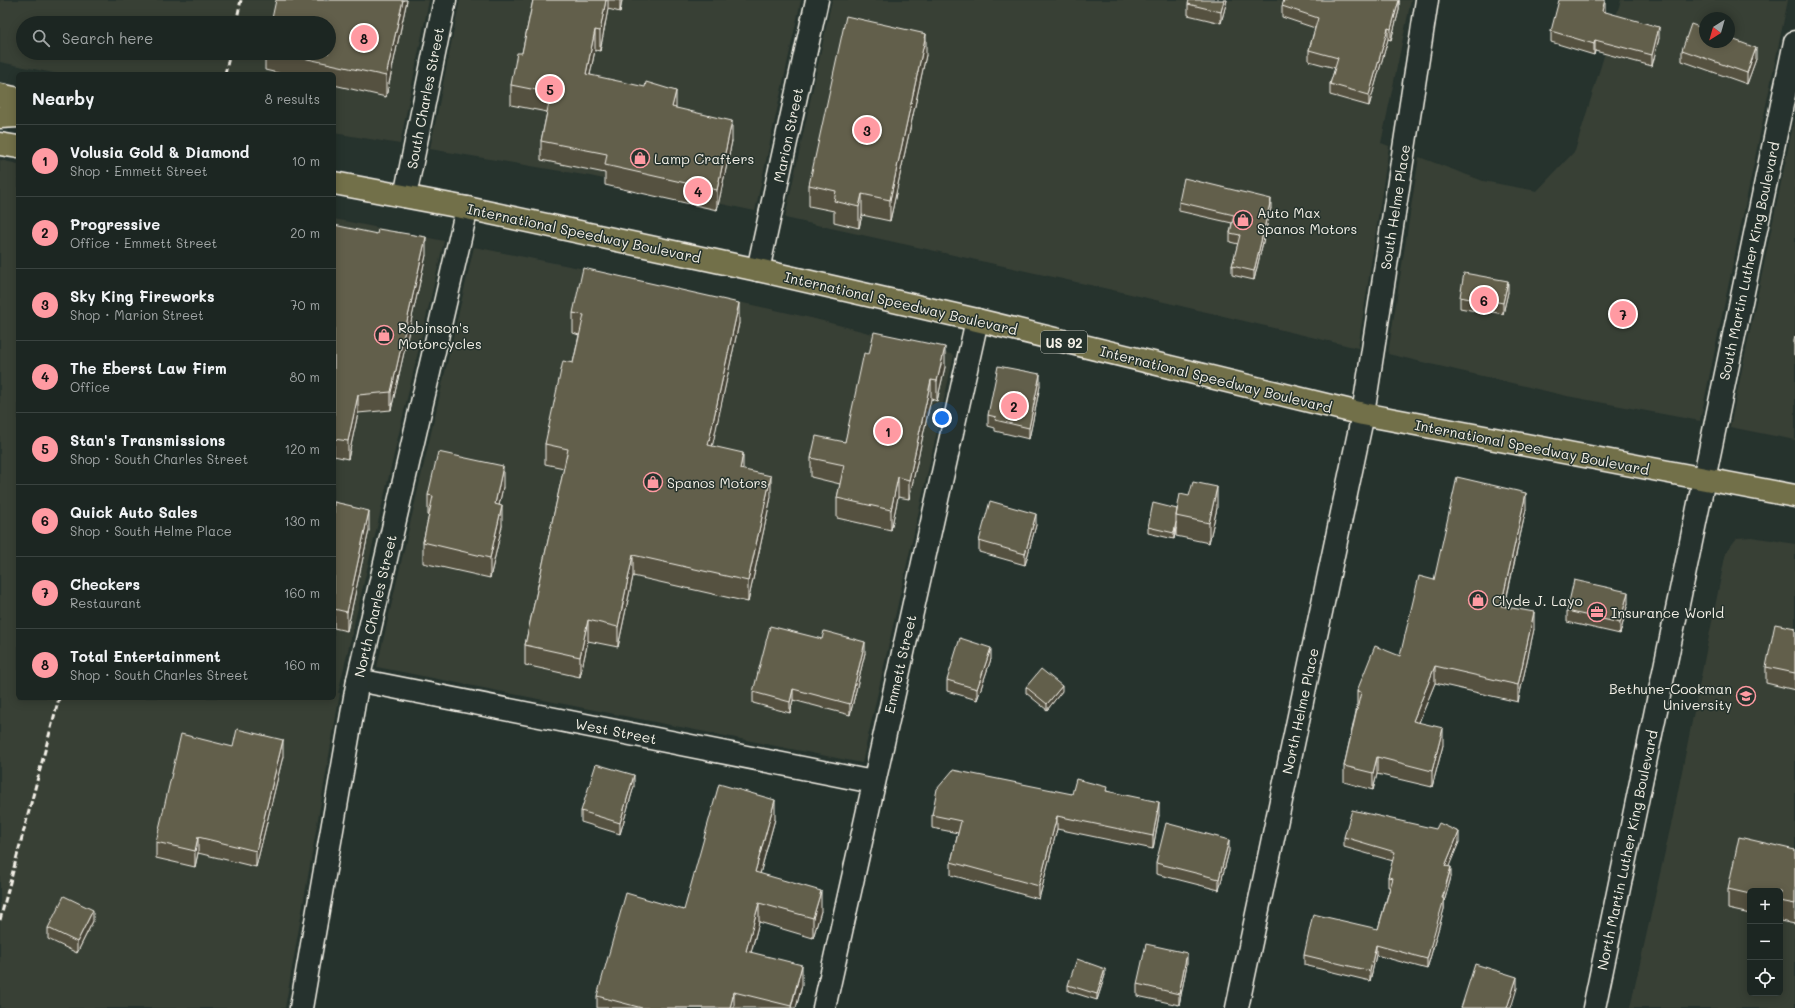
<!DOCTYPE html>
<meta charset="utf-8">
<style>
body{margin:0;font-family:Mali,sans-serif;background:#252e2a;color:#f1f3f6}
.controls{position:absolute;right:12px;bottom:12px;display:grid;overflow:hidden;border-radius:6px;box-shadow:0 2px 10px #0003}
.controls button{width:36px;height:36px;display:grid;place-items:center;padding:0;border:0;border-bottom:1px solid #3a4340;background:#1c2622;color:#f1f3f6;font:20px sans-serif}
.compass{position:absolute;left:1699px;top:12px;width:36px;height:36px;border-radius:50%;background:#1c2622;box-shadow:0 2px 10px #0003;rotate:217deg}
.you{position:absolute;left:942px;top:418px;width:14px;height:14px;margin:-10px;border:3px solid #fff;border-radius:50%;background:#1a73e8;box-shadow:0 0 0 6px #1a73e833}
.badge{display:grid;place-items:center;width:26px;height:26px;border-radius:50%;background:#ff9aa2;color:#111;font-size:13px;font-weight:700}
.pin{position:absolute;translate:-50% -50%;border:2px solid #fff;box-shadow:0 1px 4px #0006}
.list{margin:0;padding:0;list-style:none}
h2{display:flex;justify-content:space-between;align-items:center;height:52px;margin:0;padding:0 16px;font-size:17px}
h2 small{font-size:13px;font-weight:400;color:#a0a5a5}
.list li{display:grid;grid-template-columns:26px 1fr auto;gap:12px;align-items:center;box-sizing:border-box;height:72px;padding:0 16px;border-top:1px solid #3a4340}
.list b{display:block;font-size:15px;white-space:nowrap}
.list p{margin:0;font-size:13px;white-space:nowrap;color:#a0a5a5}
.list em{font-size:13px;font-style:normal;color:#a0a5a5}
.icon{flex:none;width:22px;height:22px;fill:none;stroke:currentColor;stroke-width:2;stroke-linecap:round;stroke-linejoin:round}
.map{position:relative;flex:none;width:1795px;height:1008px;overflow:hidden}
.search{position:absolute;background:#1c2622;box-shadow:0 2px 10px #0003;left:16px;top:16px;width:320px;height:44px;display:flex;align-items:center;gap:10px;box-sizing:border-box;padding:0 14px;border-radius:22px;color:#a0a5a5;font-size:15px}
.panel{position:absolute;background:#1c2622;box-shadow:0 2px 10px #0003;left:16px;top:72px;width:320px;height:628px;border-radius:6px}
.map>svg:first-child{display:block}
</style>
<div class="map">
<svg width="1795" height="1008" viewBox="0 0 1795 1008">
<rect width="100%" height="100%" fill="#26332d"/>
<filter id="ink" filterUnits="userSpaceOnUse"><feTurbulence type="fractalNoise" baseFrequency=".025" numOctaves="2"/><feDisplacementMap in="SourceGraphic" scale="8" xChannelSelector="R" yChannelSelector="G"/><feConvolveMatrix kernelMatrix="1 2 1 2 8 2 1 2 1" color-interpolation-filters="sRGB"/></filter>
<g filter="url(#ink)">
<!-- built -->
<path fill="#384036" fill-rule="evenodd" d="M0,0H429L400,144L334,133V74H58L0,62ZM23,23H329V53H23Z
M460,0H801L755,211L590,176L430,149Z
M832,0H1411L1381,143L1389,146L1358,348L1122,292L785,218Z
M1621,0H1788L1700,421L1567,396L1388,354L1419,157L1483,181L1537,191L1575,151ZM1705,18H1729V42H1705Z
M1795,116V440L1730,427Z
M0,160L18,164V698H334V219L444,241L338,693H340L285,1008H0Z
M474,247L644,281L811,318L954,355L862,763L377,667Z
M1752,537L1795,544V1008H1630L1673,816L1726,552L1737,538ZM1750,891H1780V993H1750Z"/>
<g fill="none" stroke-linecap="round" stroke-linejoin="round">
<!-- minor casing -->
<g stroke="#f4f1e8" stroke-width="25">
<path id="minor" d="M405,196L445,0
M758,270L817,0
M358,680L873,782
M824,1008L977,320
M1237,1008L1363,414L1427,0"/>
</g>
<!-- tertiary casing -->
<g stroke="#f4f1e8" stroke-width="25">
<path id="tertiary" d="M301,1008L358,680L467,208
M1594,1008L1795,42"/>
</g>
<!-- primary casing -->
<g stroke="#f4f1e8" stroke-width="25">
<path id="primary" d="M0,95L18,99
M0,117L18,116
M0,144L18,147
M334,183L467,208L758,270L977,320L1363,414L1795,496"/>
</g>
<!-- minor -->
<use href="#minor" stroke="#26332d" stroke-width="22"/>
<!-- tertiary -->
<use href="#tertiary" stroke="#26332d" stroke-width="22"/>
<!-- primary -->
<use href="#primary" stroke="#726f4a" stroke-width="22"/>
<!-- rail -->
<path stroke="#f4f1e8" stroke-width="3" stroke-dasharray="6 3" stroke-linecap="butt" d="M236,23L241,0
M225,74L230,53
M0,920L59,698"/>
</g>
<!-- wall -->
<path fill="#545140" stroke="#f4f1e8" d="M276,0H407L386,97L334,85V74H282L265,70V53H329Z
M533,0H622L620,12L608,9L600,51L595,50L590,75L676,108L732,141L717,210L605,185V173L541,160V141L547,112L511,105V85L522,53Z
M1227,0L1221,23L1188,15V4Z
M1399,0V10L1391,40L1388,39L1369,106L1330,95V84L1335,68L1309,61V50L1315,28L1282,17V6Z
M1605,12L1659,38L1652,66L1595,51L1594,55L1551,42V31Z
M1682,50L1756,59L1747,84L1682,61Z
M926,55L890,221L862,215L859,228L834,222V211L809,206V185Z
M1179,202L1271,208L1254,280L1232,275V266L1238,244L1230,242V233L1232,223L1179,211Z
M334,225L426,255L391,410L358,413L348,459L334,456Z
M1508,292L1503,314L1482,310L1481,312L1460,308V297Z
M573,313L739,323L712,446L743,470L771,497L748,602L633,576L618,647L588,641L580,677L525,665V645L564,468L545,464V444L573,363L579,335L573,333Z
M1795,336V355H1794V341Z
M869,354L945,367L937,401L931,399L909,499L898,497L891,530L837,518V498L840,484L811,477V458L845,442Z
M1040,386L1029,439L995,431V428L988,426V415Z
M503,487L499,505L502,526L490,578L423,563V542L429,515H428V495Z
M334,502L352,507L369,530L347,631L334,628Z
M1217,508L1209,543L1176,536V528L1174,539L1148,533V527L1177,509Z
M1526,509L1505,606L1534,629L1518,702L1435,683L1419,722L1443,745L1432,787L1377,774L1373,790L1344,782V766L1357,707V691L1400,656L1434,580Z
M1036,525L1025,565L979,552V541Z
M1628,603L1620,634L1567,622V611Z
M1795,627V690L1766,683V667Z
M865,653L850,715L793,700L790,713L753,703V692Z
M991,659L977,700L947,691V680Z
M1026,687L1062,691L1047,710L1026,693Z
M233,747L283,756L256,867L198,853L195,867L156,858V842Z
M634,786L620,834L581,822V811Z
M1107,791L1159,815L1153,849L1057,829L1039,899L951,875V862L958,833L932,828V815L1072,794Z
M775,819L760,874L821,911L813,938L759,922L751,953L802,985L796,1008H597V996Z
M1344,837L1459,842L1448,867L1451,877L1444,902V909L1427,969L1376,955L1370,981L1304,965V955L1378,929L1390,887H1388V877L1393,861L1344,847Z
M1795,850V924L1780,921V891H1750V914L1728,909V889Z
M1229,851L1219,890L1156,874V863Z
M93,921L77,953L48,939V928Z
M1187,964L1179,1005L1137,996V984Z
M1105,975L1097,1000L1068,991V985Z"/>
<!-- shaded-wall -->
<path fill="#454234" stroke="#f4f1e8" d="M403,0H407L386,97V76Z
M606,0H608V9L600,51V31Z
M620,0H622L620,12Z
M1224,0H1227L1221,23V12Z
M1399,0V10L1391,40V29Z
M1605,0V11L1602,22V11Z
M1659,27V38L1652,66V55Z
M1388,28V39L1369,106V95Z
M595,30V50L586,94V74Z
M926,34V55L890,221V200Z
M1595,40V51L1594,55V44Z
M1756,48V59L1747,84V73Z
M676,91V110L672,107Z
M732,121V141L717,210V190Z
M862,194V215L859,228V207Z
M1271,199V208L1254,280V271Z
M426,237V255L391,410V392Z
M1508,281V292L1503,314V303Z
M1482,299V310L1481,312V301Z
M739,303V323L708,466V445Z
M945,347V367L937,401V381Z
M1040,374V386L1029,439V428Z
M931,380V399L909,499V480Z
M358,395V413L348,459V441Z
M743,453V474L740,469Z
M503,466V487L495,524V504Z
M771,476V497L748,602V581Z
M898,477V497L891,530V510Z
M1217,487V508L1209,543V523Z
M1526,493V509L1501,622V606Z
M502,506V526L490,578V558Z
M369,511V530L347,631V612Z
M1036,514V525L1025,565V554Z
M1176,522V528L1174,539V533Z
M633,555V576L618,647V627Z
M1628,592V603L1620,634V623Z
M1534,612V629L1518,702V685Z
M588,620V641L580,677V657Z
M865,642V653L850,715V704Z
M991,648V659L977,700V689Z
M1435,666V683L1413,737V721Z
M1062,686V691L1047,710V704Z
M793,689V700L790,713V702Z
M1443,728V745L1432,787V771Z
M283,740V756L256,867V851Z
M1377,757V774L1373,790V773Z
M634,775V786L620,834V823Z
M775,800V819L755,892V872Z
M1159,802V815L1153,849V836Z
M1057,816V829L1039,899V886Z
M1459,832V842L1445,876V866Z
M198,837V853L195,867V851Z
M1229,840V851L1219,890V879Z
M1451,867V877L1444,902V909L1427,969V959Z
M821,891V911L813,938V918Z
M759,903V922L746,971V951Z
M93,910V921L77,953V942Z
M1376,945V955L1370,981V971Z
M1187,953V964L1179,1005V994Z
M802,965V985L796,1008H791Z
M1105,969V975L1097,1000V994Z
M1517,977V988L1511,1008H1507Z
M734,992V1008H730Z"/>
<!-- building -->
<path fill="#625e4b" stroke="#f4f1e8" d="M276,0H403L386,76L280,53H329V23H271Z
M533,0H606L600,31L595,30L586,74L645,87L646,82L676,91L672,107L732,121L717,190L605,165L607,154L541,141L551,93L511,85L517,53H522Z
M1189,0H1224L1221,12L1188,4Z
M1284,0H1399L1391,29L1388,28L1369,95L1330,84L1338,58L1309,50L1318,18L1282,6Z
M1559,0H1605L1602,11L1659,27L1652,55L1595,40L1594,44L1551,31Z
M846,16L926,34L890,200L862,194L859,207L834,201L836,191L809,185Z
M1691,24L1705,29V42H1729V38L1756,48L1747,73L1682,50Z
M1184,178L1271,199L1254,271L1232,266L1240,235L1230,233L1234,215L1179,202Z
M334,225L377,234L378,229L426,237L391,392L358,395L348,441L334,439Z
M583,268L739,303L708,445L743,453L740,469L771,476L748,581L633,555L618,627L588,620L580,657L525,645L568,449L545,444L563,361L573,363L584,315L573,313Z
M1464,273L1508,281L1503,303L1482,299L1481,301L1460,297Z
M874,332L945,347L937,381L931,380L909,480L898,477L891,510L837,498L844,465L811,458L816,436L845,442L864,353L869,354Z
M998,366L1040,374L1029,428L995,420L996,417L988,415Z
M438,452L503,466L495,504L502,506L490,558L423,542L433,496L428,495Z
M1457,477L1526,493L1501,606L1534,612L1518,685L1435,666L1413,721L1443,728L1432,771L1377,757L1373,773L1344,766L1361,692L1357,691L1375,646L1400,656L1419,576L1434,580Z
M1193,482L1217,487L1209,523L1176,516L1180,494L1189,496Z
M990,501L1036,514L1025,554L979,541Z
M334,502L352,506V507L369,511L347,612L334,609Z
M1153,503L1177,509L1176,516V522L1174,533L1148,527Z
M1574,580L1628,592L1620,623L1567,611Z
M1775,624L1795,628V627V673L1766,667Z
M770,626L822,639L824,631L865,642L850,704L793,689L790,702L753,692Z
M960,638L991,648L977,689L947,680Z
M1041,669L1062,686L1047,704L1026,687Z
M237,729L283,740L256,851L198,837L195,851L156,842L181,734L233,747Z
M596,764L634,775L620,823L581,811Z
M953,770L1072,794L1076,779L1107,787L1106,791L1159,802L1153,836L1057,816L1039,886L951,862L961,821L932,815L937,789Z
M719,784L775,800L755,872L821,891L813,918L759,903L746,951L802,965L791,1006L734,992L730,1008H642L597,996L626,893L684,910Z
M1352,810L1436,829L1439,823L1459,832L1445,866L1451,867L1442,898L1444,899L1427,959L1376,945L1370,971L1304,955L1313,914L1378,929L1393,878L1388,877L1395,852L1344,837Z
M1166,823L1229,840L1219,879L1156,863Z
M1739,837L1795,850V904L1780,901V891H1750V894L1728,889Z
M64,896L93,910L77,942L48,928Z
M1146,944L1187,953L1179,994L1137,984Z
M1077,959L1105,969L1097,994L1068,985Z
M1475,964L1517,977L1507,1008H1461Z"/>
</g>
<!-- icons -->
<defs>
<g id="shop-ring" transform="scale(1)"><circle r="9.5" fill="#26332d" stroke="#ff9aa2" stroke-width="1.5"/><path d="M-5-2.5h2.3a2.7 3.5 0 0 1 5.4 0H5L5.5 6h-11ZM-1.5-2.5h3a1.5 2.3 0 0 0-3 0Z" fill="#ff9aa2"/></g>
<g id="office-ring" transform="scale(1)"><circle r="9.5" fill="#26332d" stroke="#ff9aa2" stroke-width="1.5"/><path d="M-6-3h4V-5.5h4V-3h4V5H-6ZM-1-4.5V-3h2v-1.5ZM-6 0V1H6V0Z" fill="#ff9aa2"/></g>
<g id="university-ring" transform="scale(1)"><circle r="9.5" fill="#26332d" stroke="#ff9aa2" stroke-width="1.5"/><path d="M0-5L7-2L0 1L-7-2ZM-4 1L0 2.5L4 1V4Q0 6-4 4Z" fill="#ff9aa2"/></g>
</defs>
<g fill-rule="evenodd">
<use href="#shop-ring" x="640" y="158"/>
<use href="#shop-ring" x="1243" y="220"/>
<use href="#shop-ring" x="384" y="335"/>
<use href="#shop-ring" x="653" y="482"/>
<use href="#shop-ring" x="1478" y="600"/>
<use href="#office-ring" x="1597" y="612"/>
<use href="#university-ring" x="1746" y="696"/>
</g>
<g text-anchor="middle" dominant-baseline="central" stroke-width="3" stroke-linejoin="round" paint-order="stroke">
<!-- shield labels -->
<rect fill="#26332d" stroke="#b6b8b0" stroke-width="1" x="1041" y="331" width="46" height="22" rx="3"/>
<g font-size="13" font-weight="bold" fill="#f4f1e8">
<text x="1064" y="342">US 92</text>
</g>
<!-- street labels -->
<g font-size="14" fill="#f4f1e8" stroke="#26332d">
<text transform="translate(425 98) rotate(-79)">South Charles Street</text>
<text transform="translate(788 135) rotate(-78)">Marion Street</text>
<text transform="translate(1395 207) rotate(-81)">South Helme Place</text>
<text transform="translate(584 233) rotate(12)">International Speedway Boulevard</text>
<text transform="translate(1749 261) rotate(-78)">South Martin Luther King Boulevard</text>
<text transform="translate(901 303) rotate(13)">International Speedway Boulevard</text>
<text transform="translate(1216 379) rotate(14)">International Speedway Boulevard</text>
<text transform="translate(1532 447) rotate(11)">International Speedway Boulevard</text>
<text transform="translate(375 606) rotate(-77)">North Charles Street</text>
<text transform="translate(900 664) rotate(-77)">Emmett Street</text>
<text transform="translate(1300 711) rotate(-78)">North Helme Place</text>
<text transform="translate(616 731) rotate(11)">West Street</text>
<text transform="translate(1627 850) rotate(-78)">North Martin Luther King Boulevard</text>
</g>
<!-- poi labels -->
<g font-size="14" fill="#f4f1e8" stroke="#26332d" text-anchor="start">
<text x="654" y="158">Lamp Crafters</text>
<text x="1257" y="212">Auto Max<tspan x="1257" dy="16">Spanos Motors</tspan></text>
<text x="398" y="327">Robinson's<tspan x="398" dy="16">Motorcycles</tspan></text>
<text x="667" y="482">Spanos Motors</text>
<text x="1492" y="600">Clyde J. Layo</text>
<text x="1611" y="612">Insurance World</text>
<text x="1732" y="688" text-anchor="end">Bethune-Cookman<tspan x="1732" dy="16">University</tspan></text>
</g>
</g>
</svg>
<div class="controls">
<button>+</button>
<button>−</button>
<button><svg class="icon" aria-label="locate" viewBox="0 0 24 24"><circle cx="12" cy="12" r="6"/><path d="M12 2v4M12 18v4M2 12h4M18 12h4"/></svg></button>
</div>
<svg class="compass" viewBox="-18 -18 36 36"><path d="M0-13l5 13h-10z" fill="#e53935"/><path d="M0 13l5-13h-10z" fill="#a0a5a5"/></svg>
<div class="you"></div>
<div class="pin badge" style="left:888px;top:431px">1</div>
<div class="pin badge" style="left:1014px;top:406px">2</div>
<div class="pin badge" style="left:867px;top:130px">3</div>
<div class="pin badge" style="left:698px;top:191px">4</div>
<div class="pin badge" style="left:550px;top:89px">5</div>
<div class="pin badge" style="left:1484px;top:300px">6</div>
<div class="pin badge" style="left:1623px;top:314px">7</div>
<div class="pin badge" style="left:364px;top:38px">8</div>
<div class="search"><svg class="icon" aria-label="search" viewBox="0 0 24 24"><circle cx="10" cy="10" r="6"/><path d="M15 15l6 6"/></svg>Search here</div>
<section class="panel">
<h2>Nearby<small>8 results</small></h2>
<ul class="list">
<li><span class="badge">1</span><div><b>Volusia Gold &amp; Diamond</b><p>Shop · Emmett Street</p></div><em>10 m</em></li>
<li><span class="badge">2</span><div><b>Progressive</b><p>Office · Emmett Street</p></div><em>20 m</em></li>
<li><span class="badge">3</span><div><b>Sky King Fireworks</b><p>Shop · Marion Street</p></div><em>70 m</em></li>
<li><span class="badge">4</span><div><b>The Eberst Law Firm</b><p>Office</p></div><em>80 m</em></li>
<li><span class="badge">5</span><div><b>Stan's Transmissions</b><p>Shop · South Charles Street</p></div><em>120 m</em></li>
<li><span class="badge">6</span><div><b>Quick Auto Sales</b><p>Shop · South Helme Place</p></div><em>130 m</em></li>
<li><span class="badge">7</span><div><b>Checkers</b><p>Restaurant</p></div><em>160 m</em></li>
<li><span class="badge">8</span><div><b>Total Entertainment</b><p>Shop · South Charles Street</p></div><em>160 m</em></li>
</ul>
</section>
</div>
